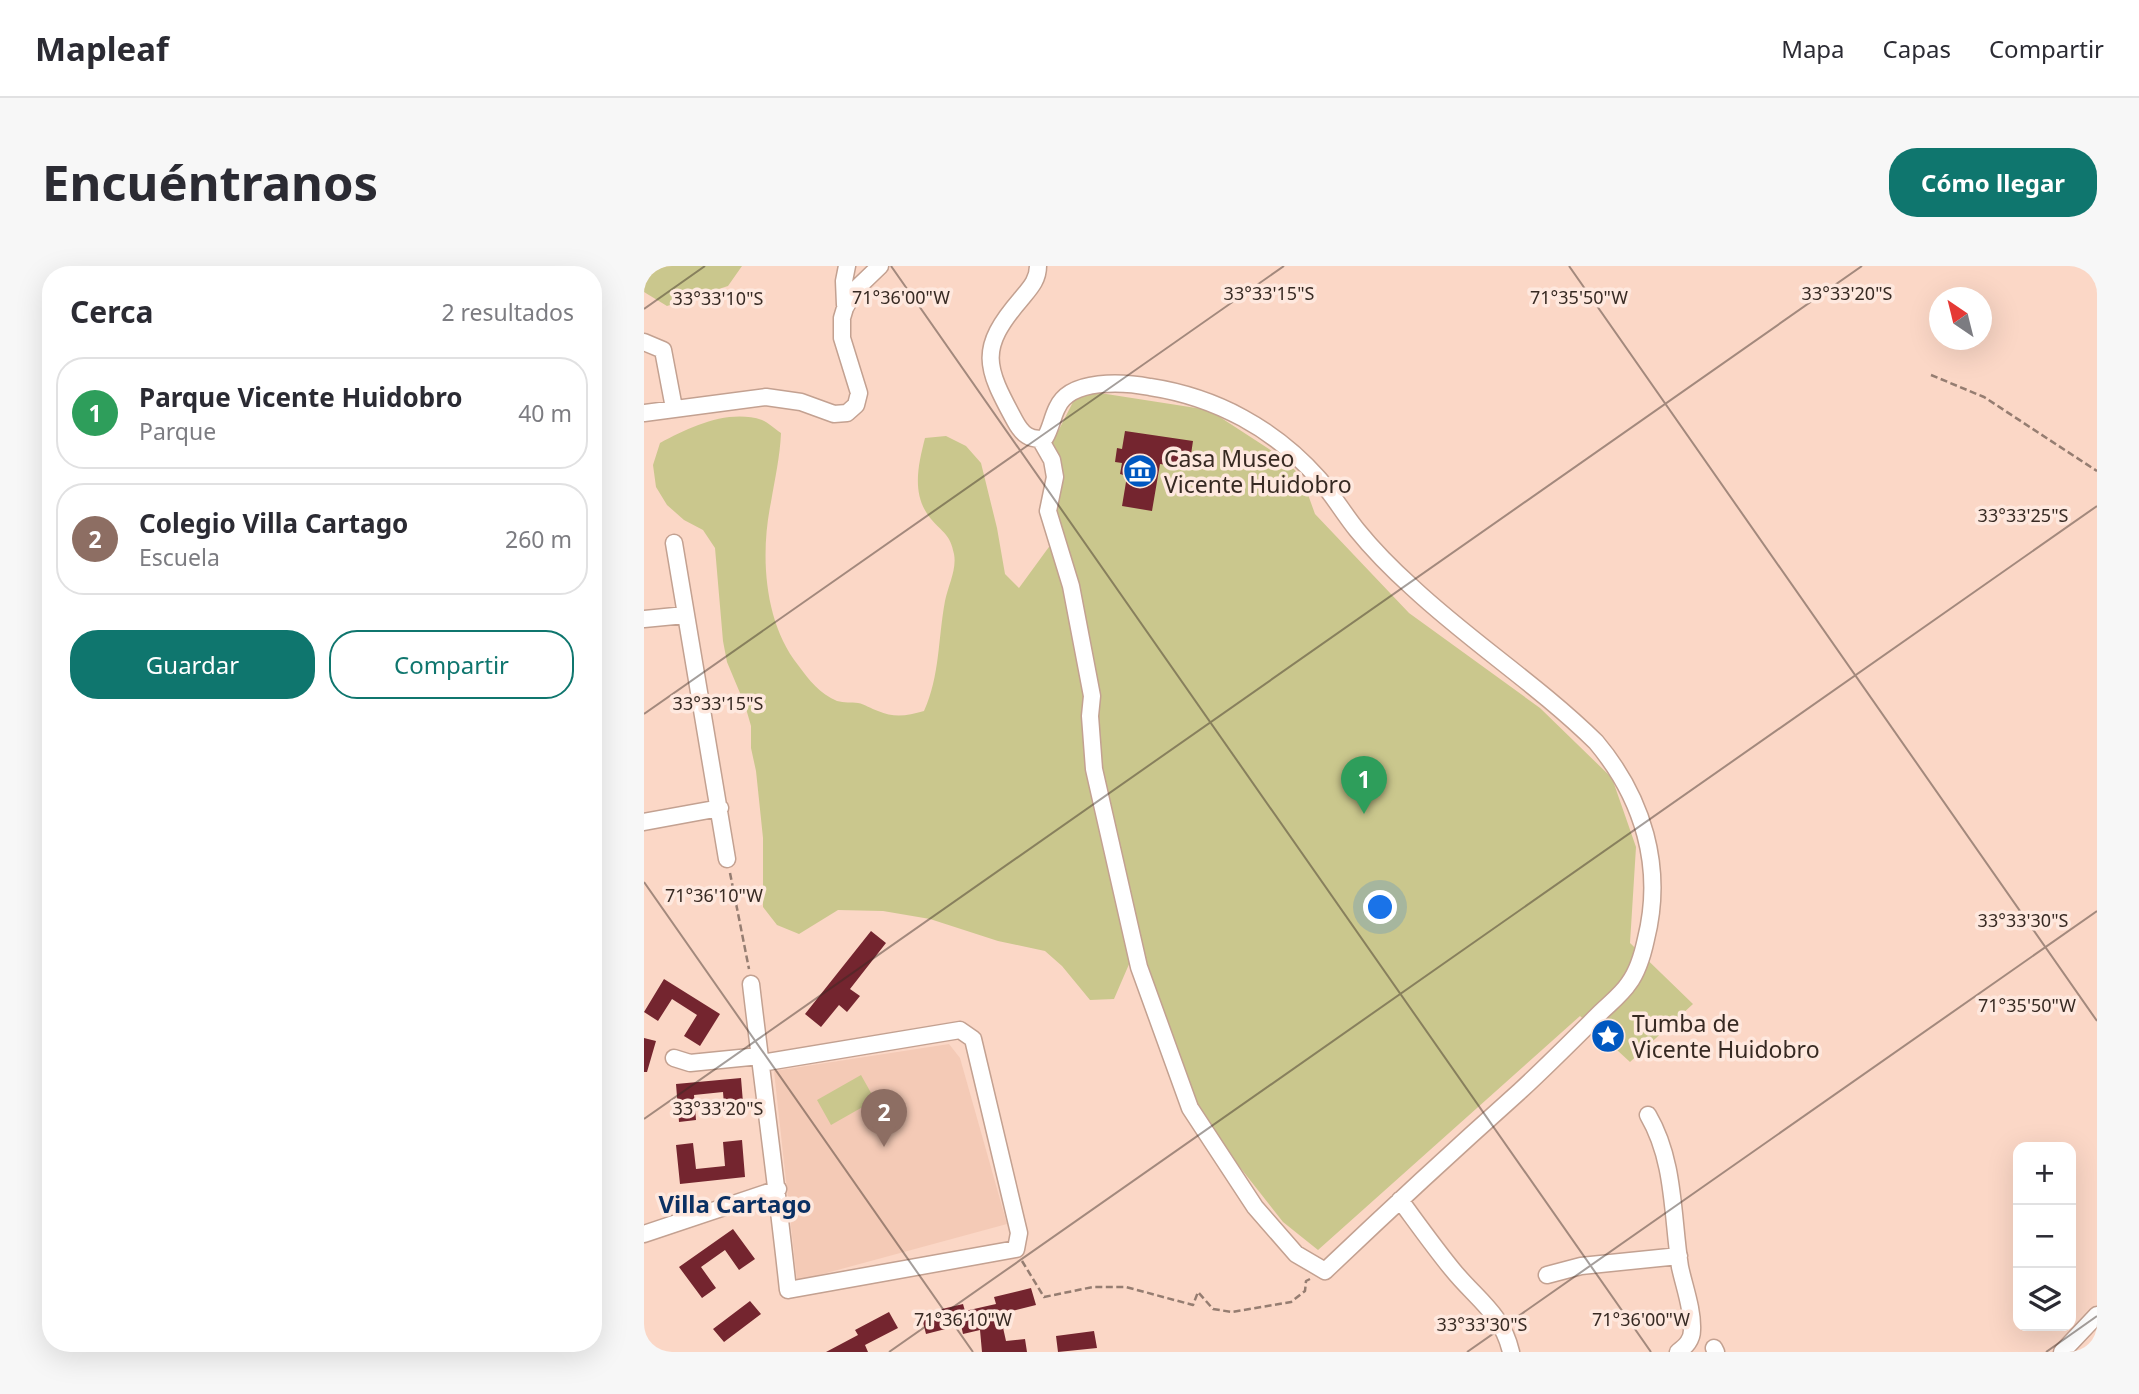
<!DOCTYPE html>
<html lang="es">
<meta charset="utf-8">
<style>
body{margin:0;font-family:"Noto Sans",sans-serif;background:#f7f7f7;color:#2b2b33}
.controls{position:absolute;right:21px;bottom:21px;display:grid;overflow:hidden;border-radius:14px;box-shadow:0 7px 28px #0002}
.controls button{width:63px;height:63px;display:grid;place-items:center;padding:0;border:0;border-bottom:2px solid #e1e1e2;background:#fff;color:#2b2b33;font:35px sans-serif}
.compass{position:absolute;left:1285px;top:21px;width:63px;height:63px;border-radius:50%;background:#fff;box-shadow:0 7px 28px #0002;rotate:325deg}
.you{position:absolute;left:737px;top:642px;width:24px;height:24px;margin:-18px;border:5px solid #fff;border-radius:50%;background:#1a73e8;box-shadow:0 0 0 10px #1a73e833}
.badge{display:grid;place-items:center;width:46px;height:46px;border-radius:50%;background:#0f766e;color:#fff;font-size:23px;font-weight:700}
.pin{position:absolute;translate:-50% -58px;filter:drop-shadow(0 2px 4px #0008)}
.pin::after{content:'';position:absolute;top:37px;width:24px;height:21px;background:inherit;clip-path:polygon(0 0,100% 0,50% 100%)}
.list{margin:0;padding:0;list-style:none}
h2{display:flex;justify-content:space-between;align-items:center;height:91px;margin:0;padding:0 28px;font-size:30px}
h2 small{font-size:23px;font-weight:400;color:#7c7c81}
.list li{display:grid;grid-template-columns:46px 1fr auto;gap:21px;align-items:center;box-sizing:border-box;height:112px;margin:0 14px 14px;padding:0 14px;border:2px solid #e1e1e2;border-radius:28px}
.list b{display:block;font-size:26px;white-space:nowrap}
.list p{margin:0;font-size:23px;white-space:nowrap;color:#7c7c81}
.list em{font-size:23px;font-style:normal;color:#7c7c81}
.actions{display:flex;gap:14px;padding:21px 28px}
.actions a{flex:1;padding:16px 0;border:2px solid #0f766e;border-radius:28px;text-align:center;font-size:24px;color:#0f766e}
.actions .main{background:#0f766e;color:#fff}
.icon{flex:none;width:38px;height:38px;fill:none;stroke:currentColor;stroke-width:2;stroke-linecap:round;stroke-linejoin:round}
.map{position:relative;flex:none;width:1453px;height:1086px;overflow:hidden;border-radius:28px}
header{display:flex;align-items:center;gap:42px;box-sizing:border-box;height:98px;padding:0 35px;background:#fff;border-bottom:2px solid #e1e1e2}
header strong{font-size:33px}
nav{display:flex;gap:38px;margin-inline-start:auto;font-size:24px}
.intro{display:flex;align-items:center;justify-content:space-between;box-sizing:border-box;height:168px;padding:0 42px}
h1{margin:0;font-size:49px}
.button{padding:18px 32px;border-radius:28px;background:#0f766e;color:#fff;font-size:24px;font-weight:700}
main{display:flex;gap:42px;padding:0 42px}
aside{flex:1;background:#fff;border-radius:28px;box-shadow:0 7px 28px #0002}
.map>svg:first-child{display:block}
</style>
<header>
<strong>Mapleaf</strong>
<nav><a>Mapa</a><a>Capas</a><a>Compartir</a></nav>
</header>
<div class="intro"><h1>Encuéntranos</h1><a class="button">Cómo llegar</a></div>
<main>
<aside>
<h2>Cerca<small>2 resultados</small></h2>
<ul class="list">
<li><span class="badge" style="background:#2e9e5b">1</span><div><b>Parque Vicente Huidobro</b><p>Parque</p></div><em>40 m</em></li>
<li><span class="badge" style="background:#8d6e63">2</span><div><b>Colegio Villa Cartago</b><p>Escuela</p></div><em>260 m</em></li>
</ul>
<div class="actions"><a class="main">Guardar</a><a>Compartir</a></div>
</aside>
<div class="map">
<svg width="1453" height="1086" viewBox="0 0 1453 1086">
<rect width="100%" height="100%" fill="#fbd7c6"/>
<!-- built -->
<path fill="#f4cab6" d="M305,778L316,792L363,958L153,1015L130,805Z"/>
<!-- green -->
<path fill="#cac78d" d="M0,0H98L84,20L23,40L0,26Z
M443,125L565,144L625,183L651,204L662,223L671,248L765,347L896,442L968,512L992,581L986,677L1049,738L986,796L936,750L674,984L639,956L554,848L489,689L470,733L446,734L418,700L401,685L354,675L286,653L239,645L194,644L155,668L133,659L119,641V572L112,505L107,482V460L101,439L83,396L79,375L71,282L59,264L40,254L23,239L12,221L9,199L16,177C46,161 84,143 118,154C125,157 131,163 137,167C136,191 131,212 127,236C116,289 120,356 154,399C165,414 176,428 193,435C200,437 207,436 214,437C221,438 227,443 234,445C250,452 263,450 280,445C296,410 294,372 301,335C304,320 313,303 310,288C306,268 299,267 287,253C267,229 274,200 281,172L302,170L322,180L337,197L353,262L361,308L375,322L410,274L406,181L429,136Z
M217,809L231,834L187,859L173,834Z"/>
<!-- building -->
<path fill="#74252f" d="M481,165L549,175L545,202L516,198L508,245L478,240L483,210L476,208L478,197L471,196L473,182L478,183Z
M227,665L242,677L206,723L216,730L203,746L195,739L177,761L161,748Z
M20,713L76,748L56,780L40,770L53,749L28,733L14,755L0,746Z
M0,772L12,775L3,806H0Z
M97,812L100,849L81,851L79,826L50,829L52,854L35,856L32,818Z
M98,874L101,911L36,918L32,879L49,877L52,903L81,900L79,876Z
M89,963L111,993L95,1004L81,984L57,1001L72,1022L58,1032L35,1001Z
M387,1022L392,1039L356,1048L362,1075L381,1073L383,1086H338L336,1064L319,1068L317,1059L282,1068L277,1048L319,1038L321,1045L352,1038L350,1031Z
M106,1035L117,1048L80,1076L69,1063Z
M245,1046L254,1062L221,1079L224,1086H182L214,1069L211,1064Z
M450,1065L453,1082L414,1086L412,1070Z"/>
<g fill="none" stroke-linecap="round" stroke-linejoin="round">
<!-- minor casing -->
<g stroke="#c3a191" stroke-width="19">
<path id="minor" d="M394,0C394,14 386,22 377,33C334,83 341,100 371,155C378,168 386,175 401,172C407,162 408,152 413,142C426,112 480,116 506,121C572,131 631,163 675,213C689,229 700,248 713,264C730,285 749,304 769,322C827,376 895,420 952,476C999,532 1020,601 1002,673C999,687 994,705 985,717C978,728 965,738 956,747C929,774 903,800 876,825C810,884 745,944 681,1005L652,988L611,941L546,842L495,701L450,503L446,450L448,430L427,320L404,245L411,211L408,194L396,173
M201,39L200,15L203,0
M0,76L19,84L30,142
M0,147L122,131L157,136L190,148L203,147L212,139L215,127L198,72V52L201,42L211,24L236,0
M30,277L83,593
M0,353L41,349
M0,556L76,542
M107,718C119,820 133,922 144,1024L372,983L375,967L329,773L316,764L117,797
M30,792L46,797L116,790
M1004,849C1031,895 1028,949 1036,1001C1040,1020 1049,1044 1048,1064C1048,1074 1042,1080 1034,1086
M756,934C773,957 790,981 808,1003C832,1033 858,1047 867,1086
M0,968L134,923
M903,1009L937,1000L1035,990
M1070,1082L1072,1086
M1418,1086L1453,1049"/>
</g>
<!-- path -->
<path stroke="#957d71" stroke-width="2.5" stroke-dasharray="7 3.5" stroke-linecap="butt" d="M1287,109L1340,131L1453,205
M86,607L105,703
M378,995L400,1031L449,1021H482L549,1039L554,1026L569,1043L588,1046L647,1036L661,1025L662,1015L666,1013"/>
<!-- minor -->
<use href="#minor" stroke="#fff" stroke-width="16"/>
</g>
<!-- ticks -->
<path fill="none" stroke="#372a23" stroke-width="2" stroke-opacity="0.45" d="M247,0L1007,1086M925,0L1453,755M0,43L61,0M0,448L640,0M0,616L329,1086M0,853L1218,0M245,1086L1453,240M823,1086L1453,645M1402,1086L1453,1050"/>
<!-- icons -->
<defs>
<g id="museum-disc" transform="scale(1.75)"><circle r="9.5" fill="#0058c1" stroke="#fee8de"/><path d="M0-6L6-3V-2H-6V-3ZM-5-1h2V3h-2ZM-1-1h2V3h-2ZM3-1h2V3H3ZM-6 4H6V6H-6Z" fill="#fff"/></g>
<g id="sight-disc" transform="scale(1.75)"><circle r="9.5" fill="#0058c1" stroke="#fee8de"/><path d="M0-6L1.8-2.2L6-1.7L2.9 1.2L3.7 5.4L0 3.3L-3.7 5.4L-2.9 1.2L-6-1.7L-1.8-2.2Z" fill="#fff"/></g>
</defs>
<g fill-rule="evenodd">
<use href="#museum-disc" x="496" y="205"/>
<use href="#sight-disc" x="964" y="770"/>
</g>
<g text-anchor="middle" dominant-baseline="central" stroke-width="7" stroke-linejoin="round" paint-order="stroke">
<!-- poi labels -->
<g font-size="23" fill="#372a23" stroke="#fee8de" text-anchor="start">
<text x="520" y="192">Casa Museo<tspan x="520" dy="26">Vicente Huidobro</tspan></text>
<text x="988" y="757">Tumba de<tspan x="988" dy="26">Vicente Huidobro</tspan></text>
</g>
<!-- neighbourhood labels -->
<g font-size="24" font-weight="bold" fill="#0b3063" stroke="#fee8de">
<text x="91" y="937">Villa Cartago</text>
</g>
</g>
<g font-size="18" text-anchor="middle" fill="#372a23" stroke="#fee8de" stroke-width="7" stroke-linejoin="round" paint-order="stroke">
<text x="625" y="34">33°33'15"S</text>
<text x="1203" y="34">33°33'20"S</text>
<text x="257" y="38">71°36'00"W</text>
<text x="935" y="38">71°35'50"W</text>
<text x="74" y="39">33°33'10"S</text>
<text x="1379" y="256">33°33'25"S</text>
<text x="74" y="444">33°33'15"S</text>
<text x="70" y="636">71°36'10"W</text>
<text x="1379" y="661">33°33'30"S</text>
<text x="1383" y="746">71°35'50"W</text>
<text x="74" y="849">33°33'20"S</text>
<text x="319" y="1060">71°36'10"W</text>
<text x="997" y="1060">71°36'00"W</text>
<text x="838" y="1065">33°33'30"S</text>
</g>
</svg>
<div class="controls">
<button>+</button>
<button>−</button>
<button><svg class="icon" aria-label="layers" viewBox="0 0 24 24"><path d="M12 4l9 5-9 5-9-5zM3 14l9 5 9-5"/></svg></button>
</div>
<svg class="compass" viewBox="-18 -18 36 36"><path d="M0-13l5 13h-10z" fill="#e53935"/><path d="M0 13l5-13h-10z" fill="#7c7c81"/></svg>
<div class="you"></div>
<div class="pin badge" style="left:720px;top:548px;background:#2e9e5b">1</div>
<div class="pin badge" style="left:240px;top:881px;background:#8d6e63">2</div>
</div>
</main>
